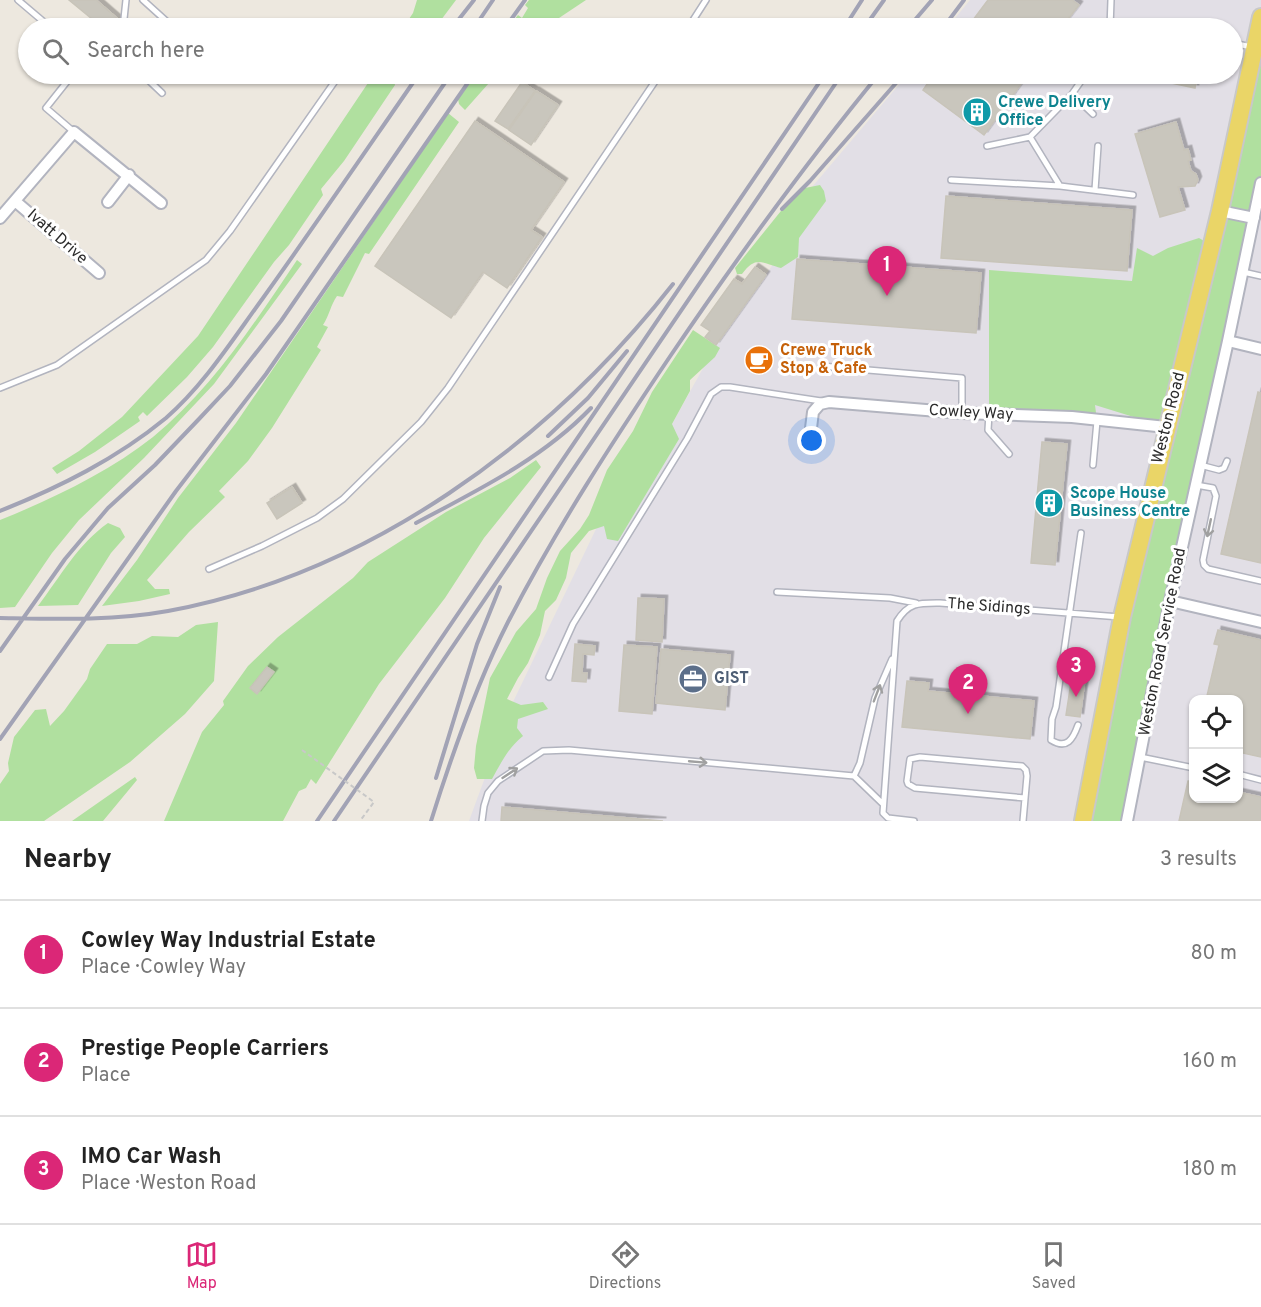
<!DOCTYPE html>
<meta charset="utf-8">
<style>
body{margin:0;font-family:Overpass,sans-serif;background:#f6f6f6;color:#222}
.controls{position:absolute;right:18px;bottom:18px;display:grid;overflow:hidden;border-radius:12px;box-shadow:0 2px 4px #0004}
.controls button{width:54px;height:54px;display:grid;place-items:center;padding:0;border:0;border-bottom:2px solid #e0e0e0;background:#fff;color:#222;font:30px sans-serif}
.you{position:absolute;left:812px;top:441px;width:21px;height:21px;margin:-15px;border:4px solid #fff;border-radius:50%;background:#1a73e8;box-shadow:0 0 0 9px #1a73e833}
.badge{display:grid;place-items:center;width:39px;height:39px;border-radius:50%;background:#db2777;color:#fff;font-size:20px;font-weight:700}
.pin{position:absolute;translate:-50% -50px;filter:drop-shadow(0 2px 3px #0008)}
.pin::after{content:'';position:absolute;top:32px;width:21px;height:18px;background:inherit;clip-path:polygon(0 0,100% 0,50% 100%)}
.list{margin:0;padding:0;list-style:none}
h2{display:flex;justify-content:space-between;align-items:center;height:78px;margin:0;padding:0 24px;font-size:26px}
h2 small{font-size:20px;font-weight:400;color:#767676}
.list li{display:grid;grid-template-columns:39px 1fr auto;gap:18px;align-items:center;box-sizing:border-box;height:108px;padding:0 24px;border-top:2px solid #e0e0e0}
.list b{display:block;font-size:22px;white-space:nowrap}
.list p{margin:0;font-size:20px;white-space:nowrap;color:#767676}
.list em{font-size:20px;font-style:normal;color:#767676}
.icon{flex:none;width:33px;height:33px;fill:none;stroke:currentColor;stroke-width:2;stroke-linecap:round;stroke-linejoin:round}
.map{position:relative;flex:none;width:1261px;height:821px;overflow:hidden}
.search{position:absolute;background:#fff;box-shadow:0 2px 4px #0004;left:18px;right:18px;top:18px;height:66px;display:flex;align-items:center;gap:15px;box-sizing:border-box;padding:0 21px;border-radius:33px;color:#767676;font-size:22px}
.sheet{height:402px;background:#fff}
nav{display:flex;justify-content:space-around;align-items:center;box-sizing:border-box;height:84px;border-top:2px solid #e0e0e0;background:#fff;font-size:16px;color:#767676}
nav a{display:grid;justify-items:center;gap:3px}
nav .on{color:#db2777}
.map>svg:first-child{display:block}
</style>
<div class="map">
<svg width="1261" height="821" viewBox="0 0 1261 821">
<defs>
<filter id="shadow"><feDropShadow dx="3.5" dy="-3.5" stdDeviation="0" flood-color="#0004"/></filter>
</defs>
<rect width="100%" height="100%" fill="#ede8df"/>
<!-- industrial -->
<path fill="#e2dfe6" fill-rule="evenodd" d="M970,0H1261V821H469L512,704L608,504L624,510L716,345L822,195L812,187L908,74H1232V28H947ZM1194,700H1238V798H1194Z"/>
<!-- green -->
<path fill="#b0e09f" d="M417,0H456L435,28H403L413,13Z
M529,0H586L544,28H508L518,15L522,18L528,8L525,5Z
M1261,17V183L1127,821H1083L1166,427L1095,405L1097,421L989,414V270L1132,281L1137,248L1153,256L1168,248L1199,238L1211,245Z
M374,74H398L394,80L395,85L344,161L321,189L323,195L289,245L274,262L213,347L187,377L147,416L143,412L138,417L140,421L95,452L57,474L52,468L79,451L122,417L198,336Z
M476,74H497L465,110L459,104L458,99Z
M448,113L459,122L369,254L365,253L343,297L337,296C331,304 329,316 323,325L328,327L317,347L321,350L272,428L248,461L219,491L225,497L189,532L147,580L155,589H169L170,594L139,601L102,606L137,560L178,498L236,423Z
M820,185L824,191L826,201L799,238L798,257L781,268C762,263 756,255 742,274H737L735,268L789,201L805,188Z
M297,260L302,264L214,384L144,458L79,520L52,553L15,607L0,608V520C52,499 109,472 153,437C212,389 255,322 297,260Z
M693,330L720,348L715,357L690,380V391L672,424L679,439L618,541L607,539L604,526L589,531L571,553L566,578L556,600L545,611L540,635L528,663L518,678L507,699L521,705L543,702L548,709L518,719L517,728L523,736C508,748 501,763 492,779H477L474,768L476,746L490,678L516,632L536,609L547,578L560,551L580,529L589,515L607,470L633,431L652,392Z
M536,460L541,467L484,538L445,598L379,684L316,784L311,779L306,788L299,791L283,821H164L202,732L224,705L223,701L248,666L278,637L353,578L368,562L446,512L510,478Z
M108,523L120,528L125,537L111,553L78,605L38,606C60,577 78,544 108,523Z
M218,622L214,681L185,714L130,762L44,821H0V784L9,771L8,763L14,737L35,710L46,709L50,726L64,711L87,679L90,669L107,644H137L152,636L178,637L196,625Z
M135,777L137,780L103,821H72Z"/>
<!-- building -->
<path fill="#c9c6bd" stroke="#c8c4b9" stroke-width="1.5" filter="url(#shadow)" d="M69,0H96L119,20L111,28H103Z
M988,0H1072L1079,5L1061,28H967Z
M934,74H1028L984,135L923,90Z
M1144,74H1198L1195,88L1143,77Z
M522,82L535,91L508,129L495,121Z
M536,91L558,105L531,145L509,130Z
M475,121L564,182L531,230L542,237L507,288L483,272L451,318L375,266Z
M1176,122L1184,150L1188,149L1191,160L1188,161L1191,171L1196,174L1198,180L1195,186L1178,187L1185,210L1160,217L1135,134Z
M946,196L1132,210L1127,271L941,258Z
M797,259L981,273L976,333L792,319Z
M755,267L766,275L716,345L705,337L710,331L701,325L734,279L742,284Z
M1258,392L1261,393V563L1221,554Z
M1042,442L1067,444L1055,565L1031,563Z
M292,487L302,503L277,519L267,503Z
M638,598L664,599L662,642L636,640Z
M1218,630L1261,640V757L1238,752V700H1206L1219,645L1214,644Z
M575,644L595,646L594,655L583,654L582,673H587L586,682L572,681Z
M624,645L657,647L652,714L619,711Z
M661,649L730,655L725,710L656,703Z
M267,667L274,672L257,694L250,688Z
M1072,676L1085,679L1080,717L1066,715Z
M907,681L929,683L928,691L1034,701L1030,739L902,727Z
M1188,781L1194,782V798H1238V792L1261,797V821H1179Z
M502,807L663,821H501Z"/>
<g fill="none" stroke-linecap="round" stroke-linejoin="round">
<!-- service casing -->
<g stroke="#b2b4bf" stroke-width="8">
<path id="service" d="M18,0L51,28
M143,0L174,28
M123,28L126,0
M688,28L706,0
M1110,28L1111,0
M1138,28L1142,26L1158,28
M1232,43L1252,47
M73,74L46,108L74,132
M142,74L162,93
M1072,94L1093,114
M1030,137L1060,186L1133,195
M987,146L1030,137L1072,94L1086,74
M951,180L1060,186
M1095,190L1098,146
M1243,272L1261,276
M821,366L962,378V413
M0,388L57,365L206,260L230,231L340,74
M989,414L988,430L1009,454
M1093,465L1097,421
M1200,465L1219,470L1224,468L1227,461
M1196,485L1213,488L1216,496L1203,560L1204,565L1208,569L1261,581
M209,569L262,546L317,518L343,499L421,422L448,388L660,74
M777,592L890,598L916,603
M549,677L573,624L687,439L711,394L721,387H730L821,401
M1078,725C1073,739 1067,750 1051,740L1052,719L1056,707L1081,533
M1140,757L1194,768
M1238,774L1261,780
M854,776L860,763L875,698L892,659
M482,821L484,806L488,793L498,781L543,751L569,750L854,776L883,804
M914,821L888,818L883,813L897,621C909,602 919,603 940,603L1120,617
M1023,821L1027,776L1026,770L1022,766L920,757L910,759L907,781L908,784L915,788L1025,798"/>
</g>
<!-- minor casing -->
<g stroke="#b2b4bf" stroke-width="14">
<path id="minor" d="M15,201L99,273
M108,202L129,175
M1220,211L1254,218
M0,218L74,132L161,203
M1228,341L1261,349
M809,444L813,412L820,404L829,402L962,413L1072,417L1166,427
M1170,601L1261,622
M1127,821L1170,601L1228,341L1261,183"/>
</g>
<!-- primary casing -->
<g stroke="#c8c8c8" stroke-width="20">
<path id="primary" d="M1083,821L1122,617L1220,211L1261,17"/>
</g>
<!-- service -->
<use href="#service" stroke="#fff" stroke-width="5"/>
<!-- minor -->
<use href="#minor" stroke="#fff" stroke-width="10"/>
<!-- primary -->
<use href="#primary" stroke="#ead567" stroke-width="16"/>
<!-- rail -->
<path stroke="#a2a3b5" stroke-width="4" d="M452,28L474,0
M474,28L493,0
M505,28L525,0
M844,28L862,0
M864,28L884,0
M908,28L932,0
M943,28L964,0
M782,209L810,181L904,74
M548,436L588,398L627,351
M0,511C60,487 116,459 166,418C204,385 233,339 263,298C316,224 367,149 419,74
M416,523C478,490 542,459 591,408
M0,618C56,619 113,621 168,611C369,574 548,443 673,284
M0,651L65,559L108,508L155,465L199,419L230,386L281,321L451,74
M0,739L176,491L266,374L474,74
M436,778L477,644L500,587
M317,821L825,74
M334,821L842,74
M431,821C452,754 476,685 508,622C556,529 613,441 671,355C737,258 805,164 879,74"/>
<!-- path-bridge -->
<path stroke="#c8c8c8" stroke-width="2" stroke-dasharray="4.5 3" stroke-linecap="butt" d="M302,750L374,802L360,821"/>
</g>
<!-- one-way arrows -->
<defs><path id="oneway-shaft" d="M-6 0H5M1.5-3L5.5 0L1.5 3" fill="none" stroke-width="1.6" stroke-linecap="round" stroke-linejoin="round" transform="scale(1.5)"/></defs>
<g stroke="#a0a0a0">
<use href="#oneway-shaft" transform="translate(1209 528) rotate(102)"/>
<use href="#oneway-shaft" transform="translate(877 693) rotate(-69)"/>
<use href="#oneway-shaft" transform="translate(698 762) rotate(5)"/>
<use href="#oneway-shaft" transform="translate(510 773) rotate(-33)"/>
</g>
<!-- icons -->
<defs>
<g id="building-disc" transform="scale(1.5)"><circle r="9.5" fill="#0f9aa8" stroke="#fff"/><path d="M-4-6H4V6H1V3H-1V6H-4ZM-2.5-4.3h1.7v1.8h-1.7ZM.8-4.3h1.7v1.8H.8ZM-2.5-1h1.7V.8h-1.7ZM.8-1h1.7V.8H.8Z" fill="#fff"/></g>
<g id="cafe-disc" transform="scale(1.5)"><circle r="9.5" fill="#e8710a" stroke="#fff"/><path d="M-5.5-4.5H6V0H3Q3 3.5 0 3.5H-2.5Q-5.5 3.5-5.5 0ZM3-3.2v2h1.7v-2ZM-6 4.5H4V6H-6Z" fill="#fff"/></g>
<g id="office-disc" transform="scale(1.5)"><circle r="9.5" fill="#5c6f8a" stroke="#fff"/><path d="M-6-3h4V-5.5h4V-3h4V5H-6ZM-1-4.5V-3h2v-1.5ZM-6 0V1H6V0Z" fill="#fff"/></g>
</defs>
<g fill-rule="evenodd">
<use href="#building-disc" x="977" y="112"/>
<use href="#cafe-disc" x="759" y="360"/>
<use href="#building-disc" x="1049" y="503"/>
<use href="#office-disc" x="693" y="679"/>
</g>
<g text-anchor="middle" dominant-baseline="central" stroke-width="6" stroke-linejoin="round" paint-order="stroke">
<!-- culture labels -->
<g font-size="16" font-weight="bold" fill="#0d838f" stroke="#fff" text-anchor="start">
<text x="998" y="103">Crewe Delivery<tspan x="998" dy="18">Office</tspan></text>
<text x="1070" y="494">Scope House<tspan x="1070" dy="18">Business Centre</tspan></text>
</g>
<!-- street labels -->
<g font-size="16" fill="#2c2c2c" stroke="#fff">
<text transform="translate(57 237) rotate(41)">Ivatt Drive</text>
<text transform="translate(971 413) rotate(3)">Cowley Way</text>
<text transform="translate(1169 418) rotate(-76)">Weston Road</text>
<text transform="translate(989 607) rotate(4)">The Sidings</text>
<text transform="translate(1163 642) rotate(-79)">Weston Road Service Road</text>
</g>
<!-- food labels -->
<g font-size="16" font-weight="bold" fill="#c56008" stroke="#fff" text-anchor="start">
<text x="780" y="351">Crewe Truck<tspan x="780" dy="18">Stop &amp; Cafe</tspan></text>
</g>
<!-- service labels -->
<g font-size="16" font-weight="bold" fill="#4e5e75" stroke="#fff" text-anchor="start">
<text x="714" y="679">GIST</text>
</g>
</g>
</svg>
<div class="controls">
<button><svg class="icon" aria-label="locate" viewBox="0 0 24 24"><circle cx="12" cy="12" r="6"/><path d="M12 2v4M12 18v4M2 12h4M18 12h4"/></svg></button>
<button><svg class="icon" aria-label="layers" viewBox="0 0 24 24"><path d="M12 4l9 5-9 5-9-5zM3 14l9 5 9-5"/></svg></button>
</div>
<div class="you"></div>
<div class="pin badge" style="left:887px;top:296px">1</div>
<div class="pin badge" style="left:968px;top:714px">2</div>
<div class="pin badge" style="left:1076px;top:697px">3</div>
<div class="search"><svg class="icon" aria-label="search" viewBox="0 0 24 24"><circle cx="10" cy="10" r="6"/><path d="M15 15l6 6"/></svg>Search here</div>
</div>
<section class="sheet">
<h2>Nearby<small>3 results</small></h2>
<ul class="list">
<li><span class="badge">1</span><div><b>Cowley Way Industrial Estate</b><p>Place · Cowley Way</p></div><em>80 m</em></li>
<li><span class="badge">2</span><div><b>Prestige People Carriers</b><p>Place</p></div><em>160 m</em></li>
<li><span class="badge">3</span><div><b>IMO Car Wash</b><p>Place · Weston Road</p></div><em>180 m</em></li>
</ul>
</section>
<nav>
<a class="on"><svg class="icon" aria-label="map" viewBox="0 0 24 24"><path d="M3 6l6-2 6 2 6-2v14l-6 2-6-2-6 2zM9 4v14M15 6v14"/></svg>Map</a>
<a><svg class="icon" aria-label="directions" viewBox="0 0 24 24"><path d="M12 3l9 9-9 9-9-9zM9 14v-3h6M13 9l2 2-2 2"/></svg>Directions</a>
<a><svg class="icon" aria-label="saved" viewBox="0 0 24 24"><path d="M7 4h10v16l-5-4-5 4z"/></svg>Saved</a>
</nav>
